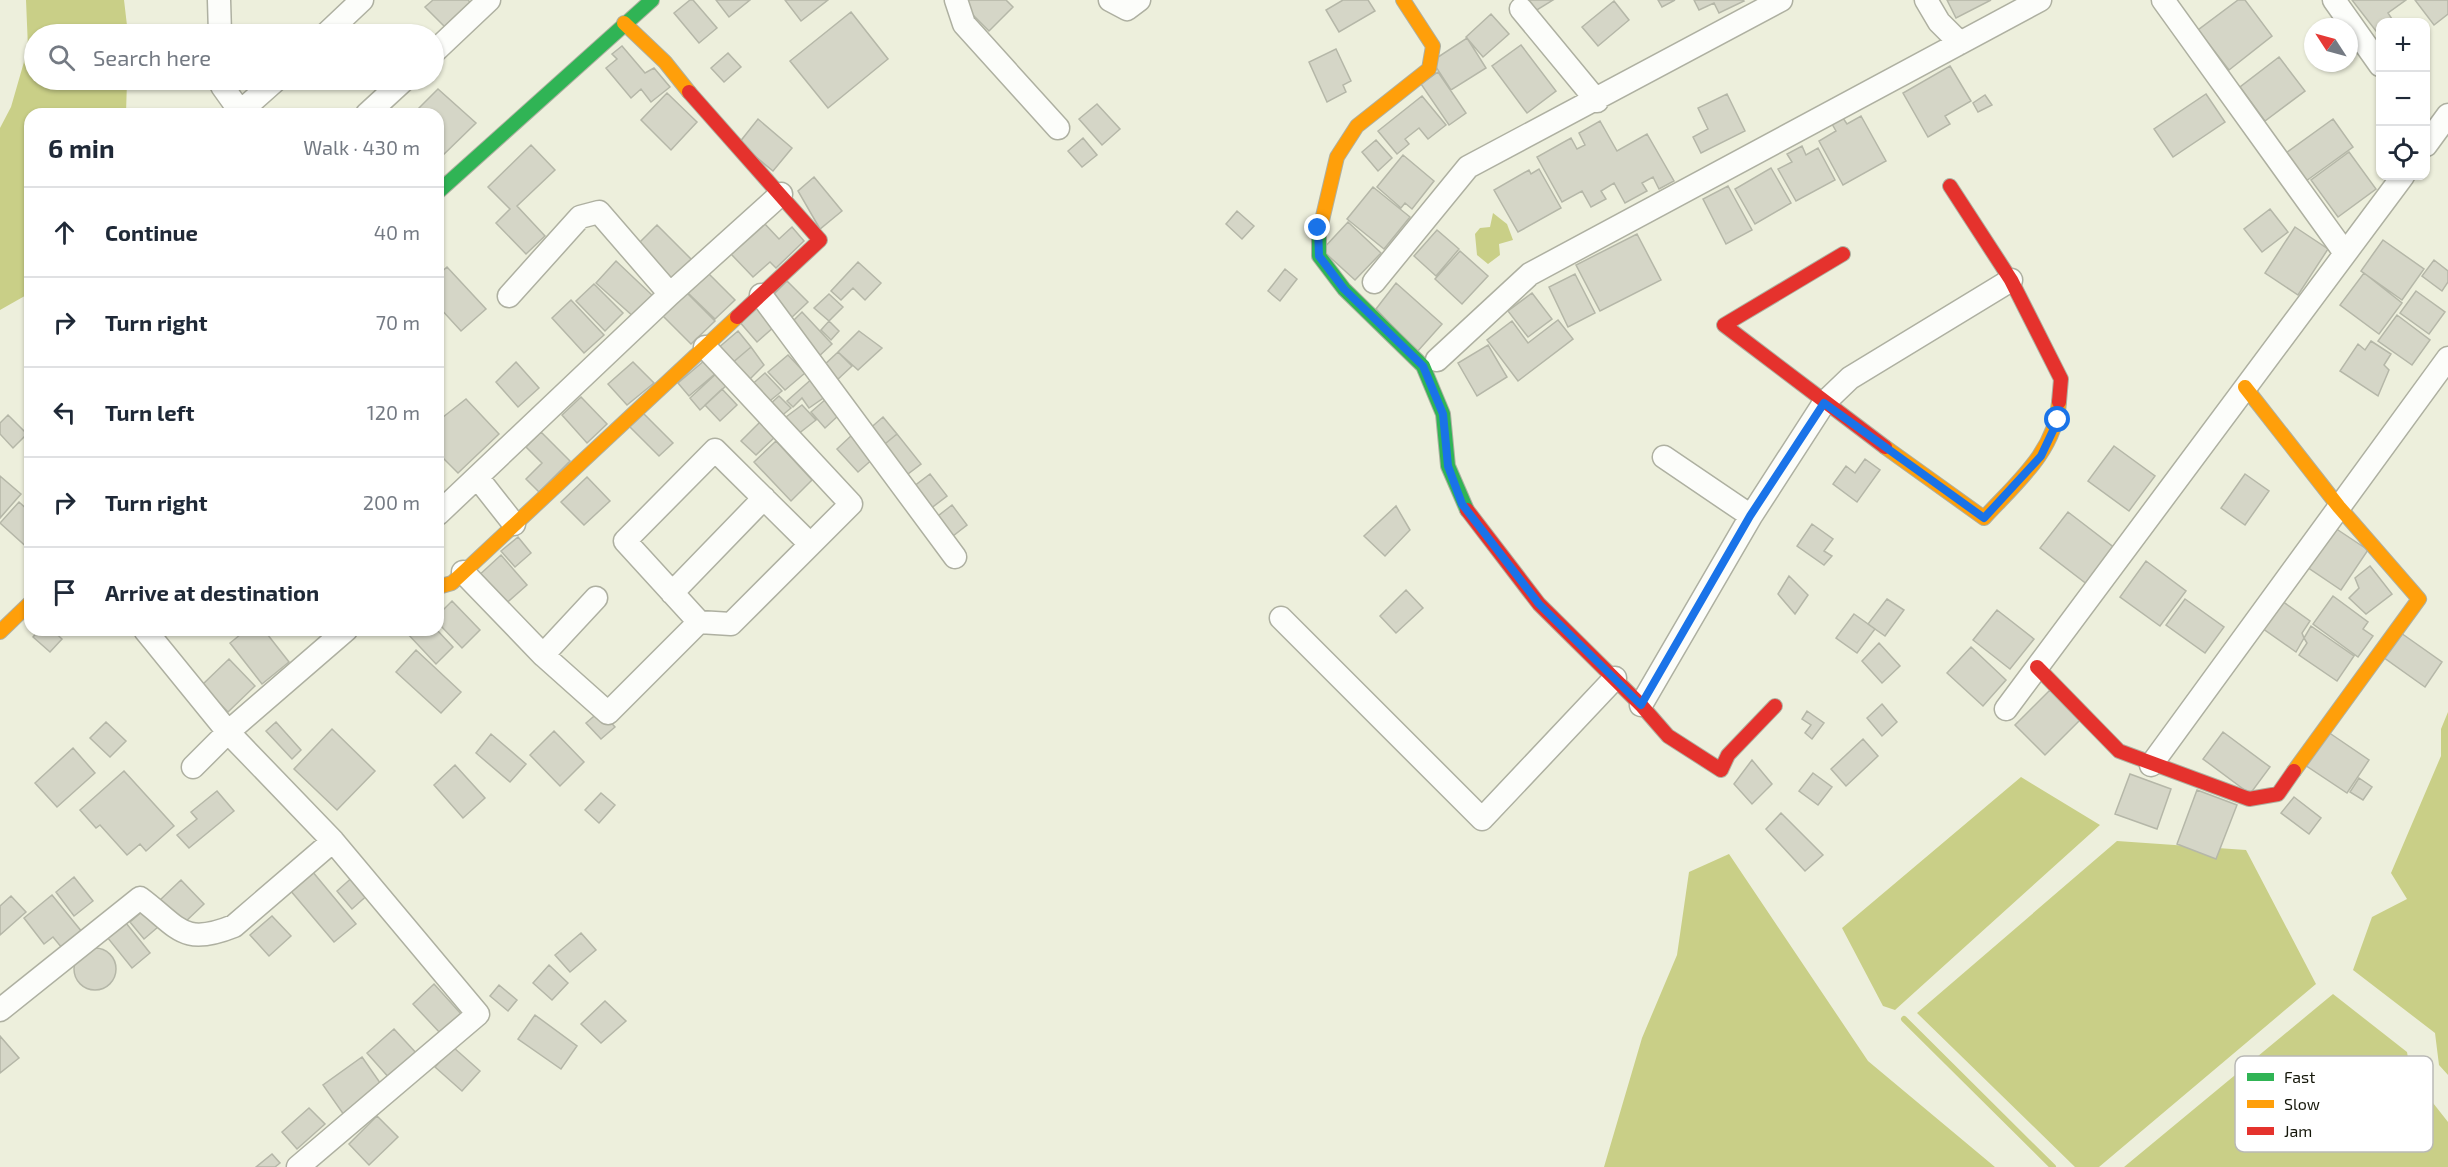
<!DOCTYPE html>
<meta charset="utf-8">
<style>
body{margin:0;font-family:"Exo 2",sans-serif;background:#f6f6f7;color:#1f2937}
.controls{position:absolute;right:18px;top:18px;display:grid;overflow:hidden;border-radius:12px;box-shadow:0 2px 4px #0004}
.controls button{width:54px;height:54px;display:grid;place-items:center;padding:0;border:0;border-bottom:2px solid #e0e1e3;background:#fff;color:#1f2937;font:30px sans-serif}
.compass{position:absolute;left:2304px;top:18px;width:54px;height:54px;border-radius:50%;background:#fff;box-shadow:0 2px 4px #0004;rotate:306deg}
.stop{position:absolute;width:18px;height:18px;margin:-14px;border:4px solid #1a73e8;border-radius:50%;background:#fff}
.stop.end{background:#1a73e8;border-color:#fff;box-shadow:0 2px 6px #0008}
.list{margin:0;padding:0;list-style:none}
h2{display:flex;justify-content:space-between;align-items:center;height:78px;margin:0;padding:0 24px;font-size:26px}
h2 small{font-size:20px;font-weight:400;color:#747a83}
.list li{display:grid;grid-template-columns:39px 1fr auto;gap:18px;align-items:center;box-sizing:border-box;height:90px;padding:0 24px;border-top:2px solid #e0e1e3}
.list b{display:block;font-size:22px;white-space:nowrap}
.list em{font-size:20px;font-style:normal;color:#747a83}
.icon{flex:none;width:33px;height:33px;fill:none;stroke:currentColor;stroke-width:2;stroke-linecap:round;stroke-linejoin:round}
.map{position:relative;flex:none;width:2448px;height:1167px;overflow:hidden}
.search{position:absolute;background:#fff;box-shadow:0 2px 4px #0004;left:24px;top:24px;width:420px;height:66px;display:flex;align-items:center;gap:15px;box-sizing:border-box;padding:0 21px;border-radius:33px;color:#747a83;font-size:22px}
.panel{position:absolute;background:#fff;box-shadow:0 2px 4px #0004;left:24px;top:108px;width:420px;height:528px;border-radius:18px}
.map>svg:first-child{display:block}
</style>
<div class="map">
<svg width="2448" height="1167" viewBox="0 0 2448 1167">
<rect width="100%" height="100%" fill="#edefdc"/>
<!-- water -->
<path fill="#c9cf87" d="M26,0H124L128,34H34V80H127L126,114H30V293L0,310V128L11,107L28,48Z
M1493,213L1507,224L1513,240L1499,244L1500,255L1488,264L1477,255L1475,234L1480,228L1490,227Z
M2448,712V1075L2439,1065L2435,1033L2353,970L2372,917L2407,899L2391,873L2441,756V729Z
M2021,777L2100,825L1895,1010L1883,1006L1842,928Z
M2117,841L2246,850L2316,984L2099,1167H2075L1917,1013Z
M1729,854L1868,1061L1995,1167H1604L1642,1038L1677,955L1689,872Z
M2333,994L2407,1052L2411,1075L2448,1122V1167H2124Z"/>
<g fill="none" stroke-linecap="round" stroke-linejoin="round">
<!-- stream -->
<path stroke="#c9cf87" stroke-width="6" d="M1904,1019L2053,1167"/>
</g>
<!-- building -->
<path fill="#d5d6c7" stroke="#b5b7a8" stroke-width="1.5" d="M433,0H468L471,3L445,27L425,7Z
M690,0H693L717,28L699,43L674,13Z
M716,0H750L729,17Z
M785,0H828L801,21Z
M968,0H1006L1013,7L989,31L963,5Z
M1343,0H1368L1375,11L1339,32L1326,10Z
M1524,0H1553L1532,13Z
M1658,0H1675L1662,7Z
M1694,0H1743L1744,1L1719,13L1714,3L1699,10Z
M1947,0H1991L1956,18Z
M2238,0H2245L2272,36L2229,70L2198,30Z
M2352,0H2406L2388,13L2392,19L2380,22V28L2376,31Z
M2415,0H2448V14L2434,25Z
M1614,1L1629,20L1598,46L1582,27Z
M851,12L888,59L828,108L790,61Z
M1491,14L1509,34L1483,57L1466,37Z
M1467,38L1486,68L1451,90L1432,61Z
M1521,45L1556,91L1527,113L1492,66Z
M622,46L645,73L654,68L670,87L651,102L641,89L631,98L606,68L617,59L612,54Z
M1336,49L1351,81L1343,85L1346,92L1327,102L1309,62Z
M728,53L741,67L724,82L711,68Z
M2279,57L2305,91L2265,121L2240,87Z
M1950,66L1971,101L1945,116L1950,124L1928,137L1903,93Z
M1438,72L1466,113L1449,125L1421,84Z
M438,89L476,123L438,160V114H413Z
M667,93L697,122L671,150L641,120Z
M1727,94L1745,131L1701,153L1693,137L1708,129L1698,108Z
M2206,94L2225,122L2173,157L2154,129Z
M1985,95L1992,105L1978,112L1973,103Z
M1422,96L1446,125L1428,139L1419,128L1405,139L1409,144L1397,154L1378,131Z
M1097,104L1120,129L1102,145L1079,119Z
M1861,116L1886,161L1843,185L1819,141L1836,131L1832,124L1843,118L1847,124Z
M758,119L792,148L773,171L739,143Z
M2333,119L2353,147L2306,181L2286,153Z
M1600,121L1617,151L1647,134L1674,181L1659,189L1653,177L1642,183L1647,191L1625,203L1614,183L1601,191L1606,199L1591,207L1582,191L1562,202L1537,157L1571,138L1577,149L1585,145L1579,133Z
M1083,138L1097,155L1082,167L1068,151Z
M1376,140L1392,158L1378,171L1362,152Z
M531,145L555,170L517,206L545,236L526,254L496,223L510,209L488,187Z
M1802,146L1806,155L1818,148L1835,180L1796,201L1778,169L1792,162L1787,154Z
M2349,152L2376,189L2338,217L2311,180Z
M1403,155L1434,181L1412,209L1405,203L1401,208L1377,187Z
M1771,168L1791,203L1755,224L1735,189Z
M1539,169L1561,208L1518,232L1494,190L1529,170L1531,174Z
M814,177L842,211L820,229L798,191Z
M1728,186L1752,230L1726,244L1703,199Z
M1373,187L1410,217L1384,249L1347,219Z
M2270,209L2288,232L2262,252L2244,229Z
M1237,211L1254,226L1242,239L1226,224Z
M1348,222L1381,253L1355,280L1322,250Z
M764,223L779,239L792,227L804,241L776,268L770,262L753,277L731,254Z
M657,225L696,264L673,286L635,247Z
M2295,227L2328,249L2298,295L2265,273Z
M1437,230L1459,249L1436,276L1414,256Z
M1637,234L1661,280L1600,311L1576,265Z
M2383,240L2424,269L2402,300L2361,271Z
M1460,251L1488,276L1462,304L1435,279Z
M2434,260L2448,271V282L2442,291L2422,276Z
M616,261L654,297L635,318L596,283Z
M858,262L881,283L865,300L853,288L841,300L831,291Z
M447,267L486,309L461,331L438,306V275Z
M1285,269L1297,279L1280,301L1268,291Z
M2364,273L2402,303L2379,334L2340,305Z
M709,274L735,300L715,319L688,293Z
M1575,274L1595,313L1568,327L1549,287Z
M787,281L808,302L790,319L770,298Z
M1396,283L1442,324L1417,352L1376,309Z
M594,284L623,313L605,331L576,301Z
M2416,291L2445,312L2429,334L2400,313Z
M687,293L715,321L691,344L663,316Z
M1532,293L1552,319L1528,337L1508,311Z
M829,294L843,307L829,321L814,308Z
M571,300L604,335L584,353L552,318Z
M756,305L774,327L757,342L738,320Z
M802,312L832,344L816,359L786,328Z
M2397,315L2430,340L2412,365L2378,341Z
M1558,320L1573,339L1518,381L1487,340L1512,321L1528,343Z
M829,321L839,331L831,340L821,330Z
M738,331L751,347L731,364L717,349Z
M859,331L882,348L858,370L838,352Z
M2371,341L2391,354L2384,365L2389,370L2378,396L2340,371L2358,344L2365,350Z
M1488,345L1507,377L1477,396L1458,363Z
M751,347L764,365L748,381L731,364Z
M838,352L852,366L836,381L822,367Z
M788,355L805,373L785,390L768,372Z
M705,360L716,373L689,396L678,383Z
M516,362L539,388L518,407L496,382Z
M633,362L654,383L627,405L608,384Z
M718,372L728,384L700,410L690,398Z
M765,373L782,391L766,404L749,387Z
M815,376L829,394L809,408L802,398L793,407L787,401Z
M722,389L737,405L720,421L705,405Z
M779,396L791,408L779,418L768,406Z
M581,397L607,424L587,443L562,415Z
M466,399L499,434L458,473L438,453V421Z
M826,399L839,415L825,428L811,412Z
M802,405L816,420L793,438L778,423Z
M643,413L673,443L659,456L629,426Z
M8,415L27,434L13,448L0,434V423Z
M883,417L897,434L880,448L867,431Z
M762,420L776,436L756,455L741,441Z
M541,432L570,461L539,492L526,479L542,463L526,447Z
M854,433L875,457L858,472L837,449Z
M897,434L921,464L904,477L880,448Z
M776,441L812,480L791,501L754,462Z
M2114,446L2155,476L2129,511L2088,481Z
M1865,459L1880,470L1857,502L1833,484L1846,466L1855,473Z
M930,474L947,496L930,509L913,487Z
M2245,474L2269,491L2245,525L2221,508Z
M0,476L21,494L0,518Z
M587,477L610,501L584,525L561,502Z
M19,502L30,512V550L0,523Z
M952,505L967,525L953,536L938,516Z
M1396,506L1410,530L1385,556L1364,536Z
M2068,512L2116,549L2088,585L2040,548Z
M1812,524L1833,539L1824,551L1832,556L1824,565L1797,546Z
M2335,528L2368,550L2341,590L2307,567Z
M518,537L531,553L515,567L501,551Z
M501,555L527,585L502,607L476,578Z
M2146,561L2186,591L2160,626L2120,597Z
M2370,566L2392,594L2366,614L2349,598L2359,588L2355,578Z
M1789,576L1808,595L1795,614L1778,594Z
M1406,590L1423,608L1396,633L1380,616Z
M2333,596L2368,622L2363,629L2373,636L2358,657L2313,624Z
M1887,599L1904,610L1885,636L1868,624Z
M2185,599L2224,627L2205,653L2166,625Z
M452,601L480,630L462,648L438,623V615Z
M2282,601L2310,621L2302,633L2304,638L2296,652L2262,628Z
M1997,610L2034,639L2010,669L1973,640Z
M1854,614L1875,629L1857,653L1836,638Z
M2311,626L2354,656L2337,681L2299,655L2307,643L2304,638Z
M39,630H52L62,639L50,652L33,637Z
M246,630H264L289,662L262,684L230,643Z
M408,630H437L453,647L436,664L406,632Z
M2401,633L2442,662L2425,687L2383,657Z
M1879,643L1900,666L1882,683L1862,661Z
M1971,647L2006,680L1983,706L1947,673Z
M416,650L461,692L441,713L396,672Z
M229,659L255,686L228,712L202,685Z
M2050,690L2080,720L2045,755L2015,725Z
M1882,704L1897,722L1882,736L1867,718Z
M600,711L615,727L601,739L586,723Z
M1807,711L1824,723L1812,739L1805,733L1811,725L1802,719Z
M106,722L126,741L110,757L90,738Z
M276,722L301,750L292,759L266,731Z
M332,729L375,771L337,810L294,769Z
M554,731L584,762L560,786L530,755Z
M2223,732L2270,767L2250,794L2203,759Z
M2328,732L2369,760L2347,793L2305,765Z
M491,734L526,764L510,782L476,753Z
M1863,739L1878,756L1846,786L1831,769Z
M73,748L95,773L57,807L35,783Z
M1752,760L1772,784L1752,804L1734,784Z
M455,765L485,798L463,818L434,785Z
M124,771L174,826L146,851L140,844L127,855L100,825L96,828L80,810Z
M1813,773L1832,787L1818,805L1799,791Z
M2130,774L2171,789L2157,829L2115,814Z
M2359,778L2372,787L2363,800L2350,792Z
M2197,790L2237,805L2216,859L2177,844Z
M217,791L234,811L189,848L177,835L197,819L191,812Z
M601,793L615,805L599,823L585,810Z
M2294,797L2321,818L2309,834L2281,813Z
M1781,813L1823,855L1805,871L1766,829Z
M312,871L356,924L334,942L290,890Z
M356,874L371,892L352,909L337,891Z
M74,877L93,901L74,916L56,892Z
M181,880L204,904L182,925L159,901Z
M52,895L82,932L62,948L53,937L44,944L24,918Z
M11,896L26,912L0,935V906Z
M144,910L158,927L144,939L130,922Z
M272,916L291,936L269,956L250,935Z
M126,923L150,953L132,968L107,937Z
M581,933L596,950L570,972L555,955Z
M74 969a21 21 0 1 1 42 0a21 21 0 1 1-42 0Z
M549,965L568,983L552,1000L533,983Z
M434,984L462,1015L441,1034L413,1004Z
M499,985L517,1000L508,1011L490,996Z
M605,1001L626,1021L601,1043L581,1024Z
M535,1015L577,1046L561,1069L518,1039Z
M394,1029L418,1055L391,1080L367,1053Z
M0,1036L19,1058L0,1073Z
M453,1047L480,1071L462,1091L435,1067Z
M362,1057L383,1087L344,1115L323,1085Z
M309,1108L325,1124L297,1149L282,1132Z
M377,1116L398,1137L369,1165L349,1144Z
M272,1154L280,1163L275,1167H256Z"/>
<g fill="none" stroke-linecap="round" stroke-linejoin="round">
<!-- street casing -->
<g stroke="#aeb0a1" stroke-width="25">
<path id="street" d="M219,0L220,34
M956,0L964,24L1058,128
M1110,0L1127,9L1139,0
M1926,0L1939,22L1960,43
M2163,0L2345,253
M2334,0L2380,65
M1521,9L1597,101
M326,34L362,0
M434,52L489,0
M222,80V86L242,114
M240,112L276,80
M367,114L404,80
M2426,145L2448,115
M1374,282L1468,167L1781,0
M761,295L955,557
M509,296L580,217L599,212L670,294
M705,347L851,504L731,624L699,622L625,541L715,450L810,544
M1437,360L1530,274L2040,0
M1664,457L1751,516
M477,477L514,524
M438,514L670,294L781,194
M463,572L543,655
M672,593L764,498
M596,598L543,655L608,713L699,622
M1281,618L1482,819L1615,678
M145,630L228,732L333,841L478,1014L298,1167
M1641,705L1751,516L1824,403L1850,378L2011,280
M2006,709L2403,176
M2151,765L2448,358
M193,767L228,732L346,630
M0,1010L140,898C179,927 182,947 234,926L333,841"/>
</g>
<!-- fast casing -->
<g stroke="#aeb0a1" stroke-width="16">
<path id="fast" d="M438,192L652,0
M1319,233V256L1344,289L1423,366L1443,414L1448,466L1467,510"/>
</g>
<!-- slow casing -->
<g stroke="#aeb0a1" stroke-width="16">
<path id="slow" d="M624,23L665,62L689,92
M1319,233L1337,157L1357,126L1429,69L1433,46L1403,0
M2245,387L2339,507L2419,599L2294,771
M1885,447L1984,518C2015,484 2056,451 2059,402
M438,587L452,583L737,317
M0,632L30,603"/>
</g>
<!-- jam casing -->
<g stroke="#aeb0a1" stroke-width="16">
<path id="jam" d="M689,92L820,240L737,317
M1950,186L2011,280L2061,379L2059,402
M1843,254L1724,325L1885,447
M1467,510L1539,604L1641,705L1668,736L1721,770L1728,755L1775,706
M2037,667L2119,751L2249,799L2278,794L2294,771"/>
</g>
<!-- street -->
<use href="#street" stroke="#fcfdfa" stroke-width="22"/>
<!-- fast -->
<use href="#fast" stroke="#30b455" stroke-width="14"/>
<!-- slow -->
<use href="#slow" stroke="#ff9f0a" stroke-width="14"/>
<!-- jam -->
<use href="#jam" stroke="#e5322d" stroke-width="14"/>
</g>
<g fill="none" stroke-linecap="round" stroke-linejoin="round">
<!-- route -->
<path stroke="#1a73e8" stroke-width="8" d="M1318,228L1319,256L1344,289L1423,366L1443,414L1448,466L1462,504L1539,604L1641,705L1750,516L1824,403L1984,518L2041,456L2058,420"/>
</g>
<!-- legend -->
<rect x="2235" y="1056" width="198" height="96" rx="9" fill="#fff" stroke="#b9b9b6" stroke-width="1.5"/>
<rect x="2247" y="1073" width="27" height="8" fill="#30b455"/>
<rect x="2247" y="1100" width="27" height="8" fill="#ff9f0a"/>
<rect x="2247" y="1127" width="27" height="8" fill="#e5322d"/>
<g font-size="16" fill="#15170a">
<text x="2284" y="1083">Fast</text>
<text x="2284" y="1110">Slow</text>
<text x="2284" y="1137">Jam</text>
</g>
</svg>
<div class="controls">
<button>+</button>
<button>−</button>
<button><svg class="icon" aria-label="locate" viewBox="0 0 24 24"><circle cx="12" cy="12" r="6"/><path d="M12 2v4M12 18v4M2 12h4M18 12h4"/></svg></button>
</div>
<svg class="compass" viewBox="-18 -18 36 36"><path d="M0-13l5 13h-10z" fill="#e53935"/><path d="M0 13l5-13h-10z" fill="#747a83"/></svg>
<div class="stop" style="left:2058px;top:420px"></div>
<div class="stop end" style="left:1318px;top:228px"></div>
<div class="search"><svg class="icon" aria-label="search" viewBox="0 0 24 24"><circle cx="10" cy="10" r="6"/><path d="M15 15l6 6"/></svg>Search here</div>
<section class="panel">
<h2>6 min<small>Walk · 430 m</small></h2>
<ul class="list">
<li><svg class="icon" aria-label="ahead" viewBox="0 0 24 24"><path d="M12 20V5M6 11l6-6 6 6"/></svg><div><b>Continue</b></div><em>40 m</em></li>
<li><svg class="icon" aria-label="right" viewBox="0 0 24 24"><path d="M7 20v-9h11M14 6l5 5-5 5"/></svg><div><b>Turn right</b></div><em>70 m</em></li>
<li><svg class="icon" aria-label="left" viewBox="0 0 24 24"><path d="M17 20v-9H6M10 6l-5 5 5 5"/></svg><div><b>Turn left</b></div><em>120 m</em></li>
<li><svg class="icon" aria-label="right" viewBox="0 0 24 24"><path d="M7 20v-9h11M14 6l5 5-5 5"/></svg><div><b>Turn right</b></div><em>200 m</em></li>
<li><svg class="icon" aria-label="arrive" viewBox="0 0 24 24"><path d="M6 21V4h12l-3 4 3 4H6"/></svg><div><b>Arrive at destination</b></div></li>
</ul>
</section>
</div>
